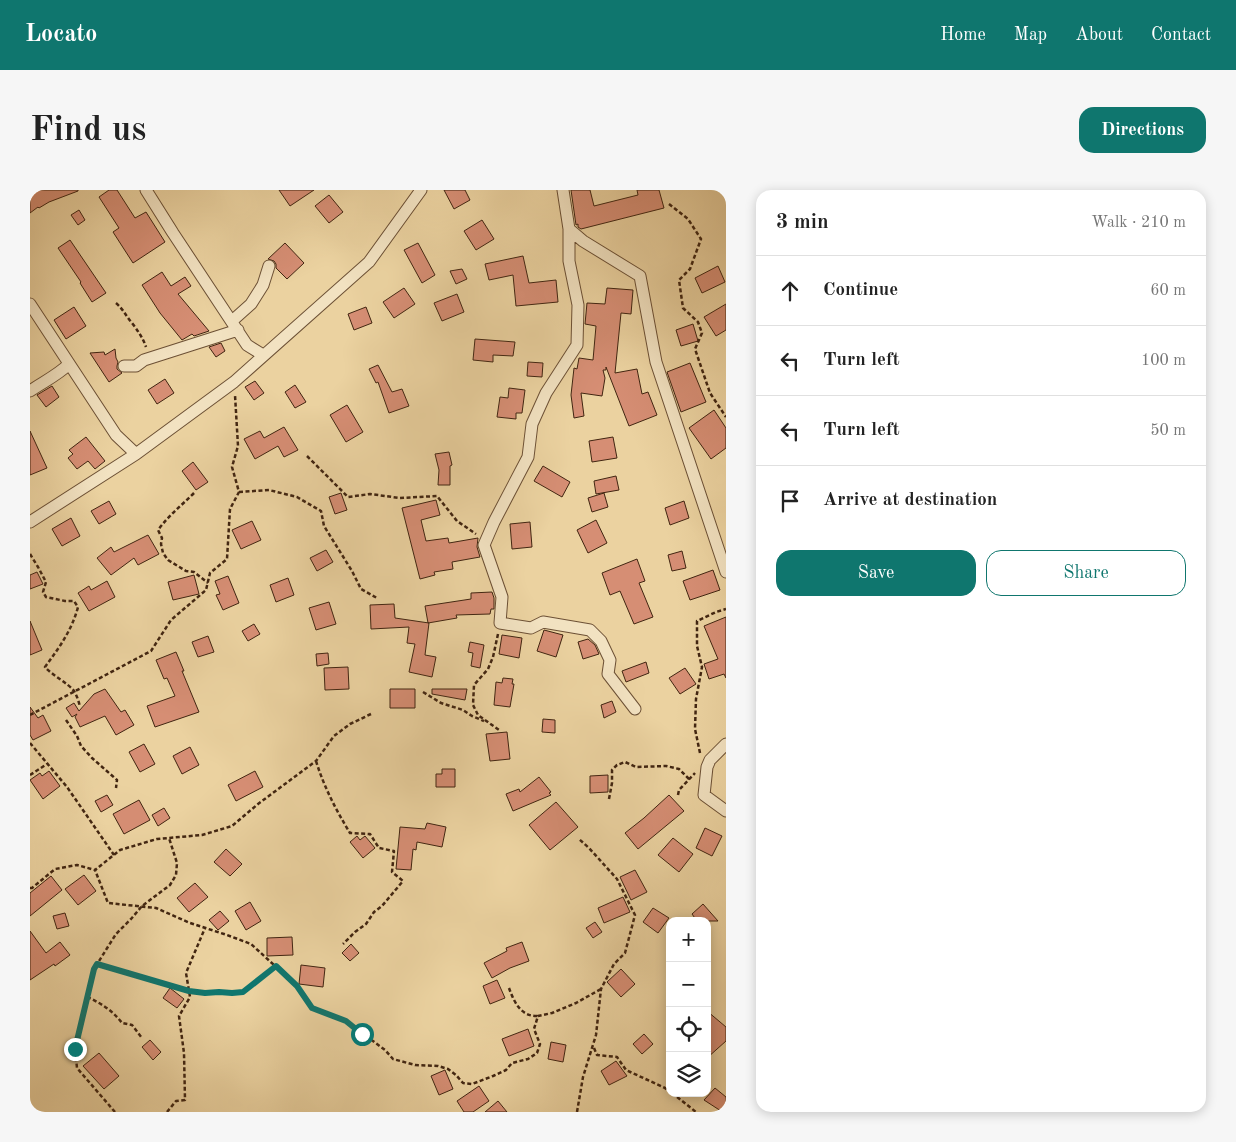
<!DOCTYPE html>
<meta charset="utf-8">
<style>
body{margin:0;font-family:"Old Standard TT",serif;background:#f6f6f6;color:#222}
.controls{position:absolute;right:15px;bottom:15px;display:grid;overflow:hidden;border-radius:10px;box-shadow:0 2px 12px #0003}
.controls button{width:45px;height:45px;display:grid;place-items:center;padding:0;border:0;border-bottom:1px solid #e0e0e0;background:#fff;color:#222;font:25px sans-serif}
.stop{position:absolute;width:15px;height:15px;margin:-11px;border:4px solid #0f766e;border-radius:50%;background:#fff}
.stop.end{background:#0f766e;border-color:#fff;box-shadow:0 1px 5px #0008}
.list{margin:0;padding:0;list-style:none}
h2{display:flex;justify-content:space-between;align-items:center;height:65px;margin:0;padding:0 20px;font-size:21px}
h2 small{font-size:16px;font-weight:400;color:#767676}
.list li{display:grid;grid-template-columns:32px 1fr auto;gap:15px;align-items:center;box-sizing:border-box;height:70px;padding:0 20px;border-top:1px solid #e0e0e0}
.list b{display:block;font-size:19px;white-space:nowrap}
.list em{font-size:16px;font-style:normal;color:#767676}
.actions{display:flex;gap:10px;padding:15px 20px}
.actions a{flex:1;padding:11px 0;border:1px solid #0f766e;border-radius:15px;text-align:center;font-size:18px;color:#0f766e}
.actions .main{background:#0f766e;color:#fff}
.icon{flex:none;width:28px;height:28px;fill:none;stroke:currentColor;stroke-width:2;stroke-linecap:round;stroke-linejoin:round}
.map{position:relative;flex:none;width:696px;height:922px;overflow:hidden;border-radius:15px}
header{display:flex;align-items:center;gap:30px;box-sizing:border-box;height:70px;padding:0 25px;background:#0f766e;color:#fff}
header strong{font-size:24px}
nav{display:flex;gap:28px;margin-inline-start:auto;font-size:18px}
.intro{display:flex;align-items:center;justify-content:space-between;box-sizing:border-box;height:120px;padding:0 30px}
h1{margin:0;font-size:35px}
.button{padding:12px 22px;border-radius:15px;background:#0f766e;color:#fff;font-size:18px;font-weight:700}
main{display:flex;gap:30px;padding:0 30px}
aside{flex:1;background:#fff;border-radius:15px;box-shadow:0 2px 12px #0003}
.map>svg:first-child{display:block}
</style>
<header>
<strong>Locato</strong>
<nav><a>Home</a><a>Map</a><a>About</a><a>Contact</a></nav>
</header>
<div class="intro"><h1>Find us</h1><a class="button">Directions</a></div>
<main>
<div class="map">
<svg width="696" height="922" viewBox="0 0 696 922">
<rect width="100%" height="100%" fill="#ebd2a0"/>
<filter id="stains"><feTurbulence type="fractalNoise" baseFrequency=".004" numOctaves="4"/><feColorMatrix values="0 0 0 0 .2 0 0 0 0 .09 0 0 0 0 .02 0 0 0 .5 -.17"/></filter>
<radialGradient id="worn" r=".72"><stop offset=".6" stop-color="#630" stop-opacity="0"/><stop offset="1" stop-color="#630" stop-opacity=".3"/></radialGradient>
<!-- building -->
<path fill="#d68e74" stroke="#412511" d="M7,0H48V1L19,12L9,18L8,17L0,23V4Z
M79,0H87L105,28L116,22L135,52L103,73L83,42L89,38L69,7Z
M249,0H284L260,16Z
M414,0H435L440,10L424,19Z
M541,0H560L564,16L608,5L607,0H629L634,18L551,39L548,37V34L546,35Z
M299,5L313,22L299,33L285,16Z
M49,20L55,30L48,35L41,25Z
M452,30L464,49L446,60L434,41Z
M40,50L76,103L62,112L50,93L51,92L28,58Z
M255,53L274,73L257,89L246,78V74L244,71L238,69Z
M388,53L405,85L392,93L374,60Z
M493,66L499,93L526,90L528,112L486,116L483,85L459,90L455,74Z
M688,76L695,92L672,103L665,88Z
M432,79L437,89L426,94L420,81Z
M132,82L141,96L155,87L161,96L148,104L179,141L164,146L162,144L152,150L130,123L112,95Z
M374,98L385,114L364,128L353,112Z
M577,98L603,100L601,124L591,123L585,183L607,179L612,204L618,202L627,225L599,236L576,177V180H573L575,188L572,206L551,203L554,226L544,228L541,205L544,178L547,179L549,168L563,170L566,136L555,134L557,113L575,114Z
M427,104L434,122L412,131L404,113Z
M696,114V140L686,146L674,127Z
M44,117L56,136L36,149L24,130Z
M336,117L342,133L324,140L318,124Z
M663,134L668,151L651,156L646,140Z
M445,149L485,152L483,166L463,165V172L443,170Z
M191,153L195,161L186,167L179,157Z
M85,159L86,168L88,172L87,176V179L92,183L79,192L60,163L74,162L75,165Z
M498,172L513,173L512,187L497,186Z
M660,173L676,212L651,222L637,182Z
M348,175L362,202L372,199L379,216L359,223L348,192L346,193L339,179Z
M135,189L144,203L127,214L118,200Z
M225,191L234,203L224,210L215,197Z
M265,195L276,212L265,218L255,202Z
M22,196L29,207L16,217L7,205Z
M479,198L495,200L492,223H486V229L467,227L470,207L478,208Z
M317,215L333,242L316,252L300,225Z
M684,220L696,238V258L681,269L659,238Z
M254,237L268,260L254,267L248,256L225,269L214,249L230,241L234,248Z
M0,241L17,278L0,285Z
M56,247L75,271L65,279L58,271L47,279L38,268L43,264L39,260Z
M583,247L587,268L562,272L559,251Z
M419,262L422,275L420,276V295H408L409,280L405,264Z
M163,272L178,292L166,300L152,281Z
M513,276L540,292L532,307L504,291Z
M586,286L589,300L566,304L564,291Z
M311,303L317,320L305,324L299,307Z
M574,303L578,317L562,322L558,308Z
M406,310L410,325L391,330L396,351L418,348L419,353L448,348L447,357L450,367L422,372L423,379L404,382L405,385L390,389L372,318Z
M79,311L86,324L69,334L61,321Z
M654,311L659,328L640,335L635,318Z
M41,328L50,346L32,356L22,339Z
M566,330L577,353L558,363L547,340Z
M222,331L231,350L211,359L202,340Z
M500,332L502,357L482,359L480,334Z
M118,345L129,364L108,375L104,368L81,385L67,368L81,357L84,362Z
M296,360L303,372L287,381L280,368Z
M652,361L656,378L642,381L638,365Z
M607,369L615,391L609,393L623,427L604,434L590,401L580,405L572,383Z
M683,380L690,400L660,410L653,391Z
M7,382L13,394L0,399V385Z
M164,385L169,404L143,410L138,392Z
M198,386L209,413L193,420L186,405L190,404L185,391Z
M258,388L264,405L246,412L240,395Z
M77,391L85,407L59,421L48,403L59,396L61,400Z
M462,402L464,408V419H461L460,424L426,425L427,428L398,433L395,416L441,409V403Z
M299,412L306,434L286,440L279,418Z
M364,414L365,428L399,433L395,465L406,467L402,487L379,482L385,454L377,453L379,437L341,439L340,415Z
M696,427V488L694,484L679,489L674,474L688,469L674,436Z
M0,431L12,460L0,465Z
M224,434L230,444L218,451L212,441Z
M514,440L533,445L526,467L507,461Z
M472,445L492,448L489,468L469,464Z
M178,446L184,462L168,467L162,452Z
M558,449L565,455L569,464L553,469L548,452Z
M440,452L454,455L450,478L441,476L443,463L438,462Z
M146,462L154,481H152L169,522L125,537L117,516L145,506L137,488L134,489L126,470Z
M298,463L299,474L287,476L286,464Z
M616,472L619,483L596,492L592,481Z
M318,477L319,499L295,500L294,478Z
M655,478L666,494L650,504L639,488Z
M473,488L483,489L482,494H484L480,517L464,515L466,492L472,493Z
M75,499L91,522L95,520L104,535L86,545L75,526L50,537L45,527L47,524L42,527L36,518L44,513L49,521L64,504Z
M360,499H385V518H360Z
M402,499H437L435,510L402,504Z
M582,511L586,522L574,528L571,515Z
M0,517L8,528L13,525L21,541L3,550L0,545Z
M513,529L525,530V543L512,542Z
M477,542L480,569L460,571L456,544Z
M114,554L125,574L110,582L99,562Z
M160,557L169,575L152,584L143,566Z
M412,579H425V597H406V584H412Z
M19,581L30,596L13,609L0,590L10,583L12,586Z
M225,581L233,597L206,611L198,595Z
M578,585V602L560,603V586Z
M509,587L521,602L519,603L521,605L483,621L476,604L489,599L490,602Z
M77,605L83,615L71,622L65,611Z
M639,605L654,621L608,659L595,643L614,628Z
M109,610L120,630L94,644L83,624Z
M526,612L548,637L520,660L499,635Z
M134,618L140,628L128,636L122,625Z
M397,633L416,637L412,657L387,652L386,660L383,659L381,680L366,679L370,637L395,639Z
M675,638L692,646L682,666L666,658Z
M327,646L330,650L335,646L345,658L333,668L320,652Z
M643,648L663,664L649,682L628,665Z
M196,659L212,674L200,686L184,672Z
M605,680L617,702L601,710L590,687Z
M54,685L66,701L48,715L35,699Z
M21,686L32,700L0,726V703Z
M165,693L178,707L159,722L147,708Z
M593,707L600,722L574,733L568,718Z
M220,712L231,731L216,740L205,721Z
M673,714L688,731H667L662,724Z
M623,718L639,728L628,743L613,732Z
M190,721L199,731L188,740L179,730Z
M35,723L39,736L27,739L23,726Z
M565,732L572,742L563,748L556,738Z
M0,741L16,763L30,752L40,765L25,776L24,774L0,790Z
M262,747L263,765L237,766V748Z
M492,752L499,771L480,778L462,788L454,773L477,761L476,758Z
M321,754L329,763L320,771L312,763Z
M271,775L295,778L293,797L269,794Z
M591,779L605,794L591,807L577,792Z
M467,790L475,808L460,814L453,796Z
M140,798L154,809L147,818L133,808Z
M677,821L696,837V851L677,868Z
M498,839L504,856L479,866L472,849Z
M614,844L623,854L612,864L603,854Z
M120,850L131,862L123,870L112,857Z
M521,852L536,855L533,872L518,869Z
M69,863L89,886L74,899L53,876Z
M586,871L597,886L579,895L571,881Z
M415,880L423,899L409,905L401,886Z
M449,896L459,911L443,922H434L427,911Z
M685,898L696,907V914L691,921L674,910Z
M468,911L477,922H455Z"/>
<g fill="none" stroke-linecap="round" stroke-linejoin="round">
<!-- street casing -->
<g stroke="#6c5035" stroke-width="13">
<path id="street" d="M116,0L143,43L217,155L233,165
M533,0L539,39L553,51L610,86L626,172L696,382
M539,39V71L548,115L547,155L516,203L502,234L498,267L464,332L454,355L472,407L470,433L501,438L513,432L560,440L571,451L580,470L578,484L605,519
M0,114L86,245L106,264
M202,131L221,114L233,95L239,76
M94,176H106L114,170L208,140
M0,201C13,192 28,185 39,174
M0,332L106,264L204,192L339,72L391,0
M696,554L680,570L677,577L674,605L696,621"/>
</g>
<!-- path -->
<path stroke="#412511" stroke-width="2.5" stroke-dasharray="4 2.5" stroke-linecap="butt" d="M639,14L658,29L671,49L660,79L649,90L653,118L668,132L672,143L665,159L680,203L696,227
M86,113C93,119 96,126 102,133C108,141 113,148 116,157
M277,266L318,307L340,304L370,308L407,306L427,331L446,344
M209,302L239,300L267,307L291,321L294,336L322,381L331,399L347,408
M164,303C151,316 139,325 128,340L132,348L131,354L133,363L138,370L156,381L164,382L178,393
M0,364L8,377L16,392L13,402L16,407L35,411H44L48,417C42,440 29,458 15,477C23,486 38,493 44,501C47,506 49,512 50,517
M468,444L463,467L458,479L444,495L443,515L448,525L469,540
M393,502L411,513L433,520L442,526L454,531
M341,524L320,534L304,546L286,571L228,614L202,636L172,645L127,649L90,660L65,680L78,713L126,718L160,733L197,745L221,754L267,796L282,818L316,831L355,860L363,869L385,875L408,876L418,879L426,885L433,893L442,894L463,886L476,880L482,873L498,869L507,863L510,854L504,839L508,826L522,823L546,813L571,799
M0,525L121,461L141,430L176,400L180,383L197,369L200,319L209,302L202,277L208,256L205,205
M36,530L47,546L51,556L62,568L87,590L86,598
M0,553L37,597L84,665
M670,563L665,539L666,509L672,477L667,456V431L686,422L696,419
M286,571C294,597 306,620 320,643L340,644L349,658L364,661L362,682L373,691L352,716L344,722L336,734L325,742L313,754
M0,585L17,574
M648,605L649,600L665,583
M579,609L582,593V580L587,575L595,572L606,577L636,576L649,579L659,589
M0,698H2L25,679L47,675L65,680
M67,774L159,801L175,803L189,802L203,803L213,801L245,776
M479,798C484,812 491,827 508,826
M57,807C71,813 83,821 92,833L102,835L112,848
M564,858L567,865L587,867L596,880L635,898L640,902
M642,903L666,922
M85,922L47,878L45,859L64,779L86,744L101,729L112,716L140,695L146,685L147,673L139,648
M137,922L146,911L155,910L154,863L149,826L160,807L156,783L175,738
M547,922L553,887L566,845L571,799L584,774L595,763L605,725L587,689L559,658L549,649"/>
<!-- street -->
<use href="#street" stroke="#f2e2c1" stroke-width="11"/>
</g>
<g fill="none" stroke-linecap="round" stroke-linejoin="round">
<!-- route -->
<path stroke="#0f766e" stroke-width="6" d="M45,859L64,779L67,774L159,801L175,803L189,802L202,803L213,802L246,776L267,796L282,818L316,831L332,844"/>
</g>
<rect width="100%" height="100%" filter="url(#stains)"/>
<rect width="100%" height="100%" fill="url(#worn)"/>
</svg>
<div class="controls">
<button>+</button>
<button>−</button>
<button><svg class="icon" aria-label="locate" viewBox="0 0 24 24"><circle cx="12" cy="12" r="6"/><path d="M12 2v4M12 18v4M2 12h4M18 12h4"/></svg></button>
<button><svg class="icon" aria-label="layers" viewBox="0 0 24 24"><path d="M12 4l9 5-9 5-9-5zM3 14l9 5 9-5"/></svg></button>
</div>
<div class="stop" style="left:332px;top:844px"></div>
<div class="stop end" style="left:45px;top:859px"></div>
</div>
<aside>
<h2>3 min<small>Walk · 210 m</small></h2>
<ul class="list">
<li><svg class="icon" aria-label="ahead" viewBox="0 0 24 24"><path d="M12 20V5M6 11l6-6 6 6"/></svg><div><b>Continue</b></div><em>60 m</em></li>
<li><svg class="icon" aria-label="left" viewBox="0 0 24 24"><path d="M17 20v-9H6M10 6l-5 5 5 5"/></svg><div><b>Turn left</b></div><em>100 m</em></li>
<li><svg class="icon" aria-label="left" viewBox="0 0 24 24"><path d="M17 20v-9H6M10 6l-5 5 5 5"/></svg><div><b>Turn left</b></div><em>50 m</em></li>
<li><svg class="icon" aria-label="arrive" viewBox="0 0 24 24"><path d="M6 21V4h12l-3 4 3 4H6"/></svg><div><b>Arrive at destination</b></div></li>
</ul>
<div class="actions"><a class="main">Save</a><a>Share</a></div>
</aside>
</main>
